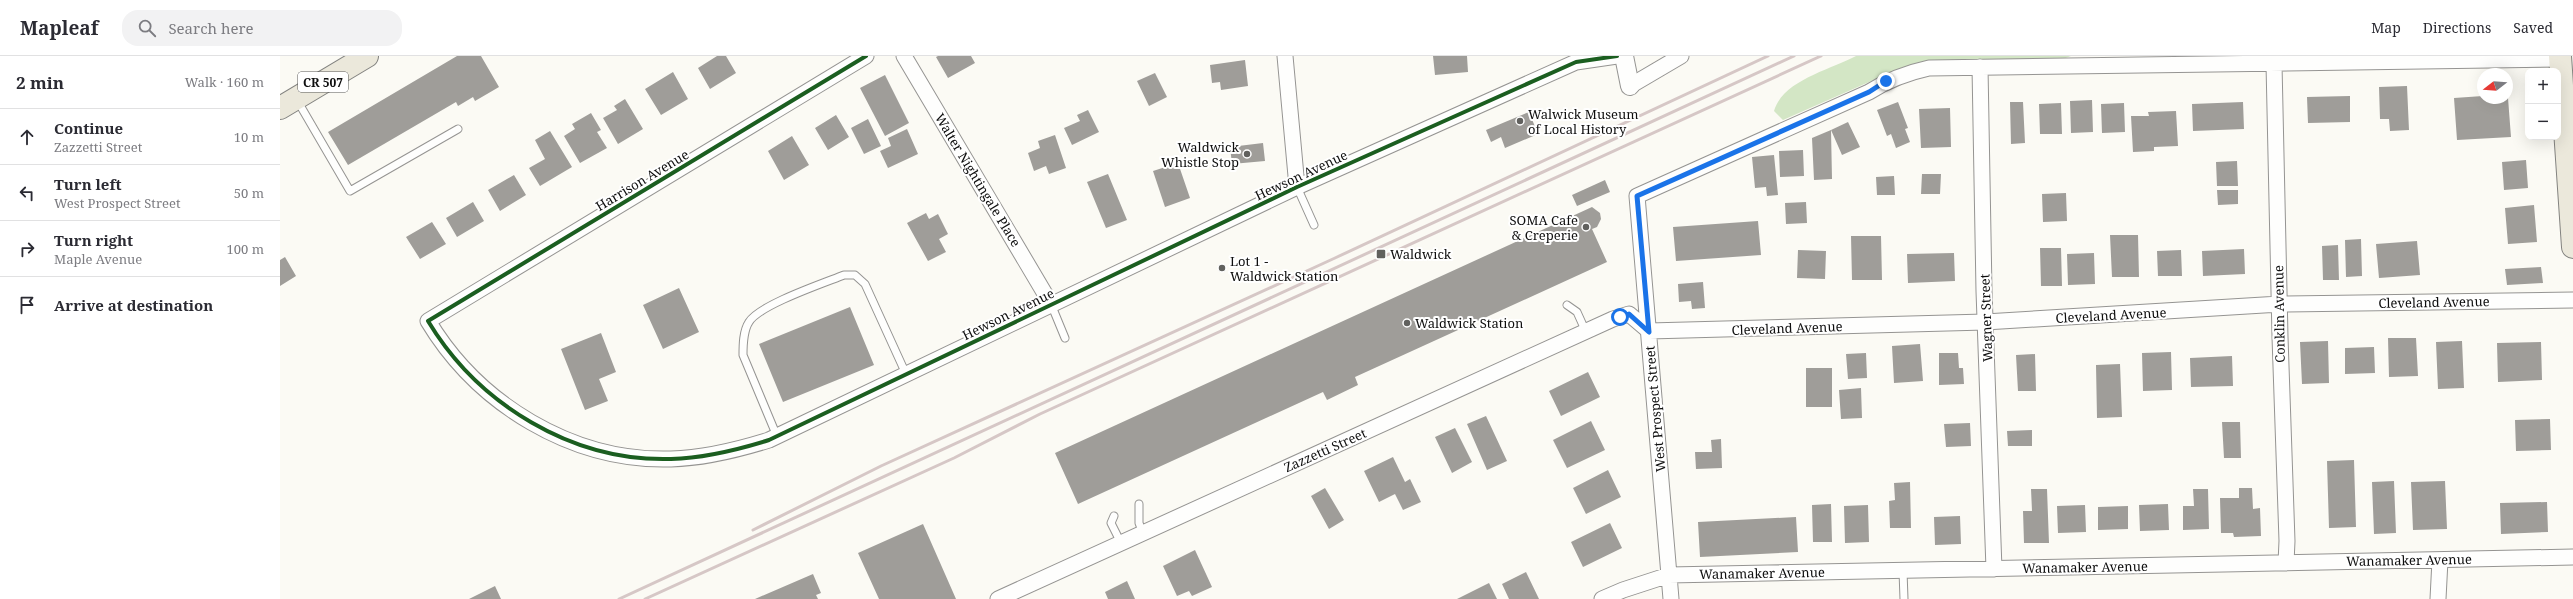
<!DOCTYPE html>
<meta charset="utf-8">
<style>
body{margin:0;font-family:"Noto Serif",serif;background:#f2f2f3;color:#2b2b33}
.controls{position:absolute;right:12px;top:12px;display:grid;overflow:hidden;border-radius:8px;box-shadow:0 4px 16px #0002}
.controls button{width:36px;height:36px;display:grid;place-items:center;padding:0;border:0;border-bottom:1px solid #e1e1e2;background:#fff;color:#2b2b33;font:20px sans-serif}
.compass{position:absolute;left:2197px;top:12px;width:36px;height:36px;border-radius:50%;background:#fff;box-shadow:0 4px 16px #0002;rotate:253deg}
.stop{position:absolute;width:12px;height:12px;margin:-9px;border:3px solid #1a73e8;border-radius:50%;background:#fff}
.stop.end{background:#1a73e8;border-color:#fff;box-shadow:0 1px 4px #0008}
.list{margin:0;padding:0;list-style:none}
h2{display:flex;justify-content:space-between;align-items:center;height:52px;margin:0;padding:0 16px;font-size:17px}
h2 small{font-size:13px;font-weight:400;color:#7c7c81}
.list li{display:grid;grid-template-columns:26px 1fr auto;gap:12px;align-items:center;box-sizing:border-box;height:56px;padding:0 16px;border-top:1px solid #e1e1e2}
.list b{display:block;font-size:15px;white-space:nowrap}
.list p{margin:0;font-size:13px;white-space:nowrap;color:#7c7c81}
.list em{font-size:13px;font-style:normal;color:#7c7c81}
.icon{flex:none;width:22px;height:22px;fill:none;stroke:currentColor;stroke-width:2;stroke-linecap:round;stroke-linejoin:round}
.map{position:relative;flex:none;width:2293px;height:543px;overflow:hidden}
header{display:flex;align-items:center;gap:24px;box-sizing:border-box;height:56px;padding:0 20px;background:#fff;border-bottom:1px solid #e1e1e2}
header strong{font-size:19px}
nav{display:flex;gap:22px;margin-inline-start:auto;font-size:14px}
.search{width:280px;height:36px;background:#f2f2f3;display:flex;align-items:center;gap:10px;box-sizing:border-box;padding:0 14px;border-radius:16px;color:#7c7c81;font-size:15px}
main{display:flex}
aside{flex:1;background:#fff}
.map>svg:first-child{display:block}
</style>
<header>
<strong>Mapleaf</strong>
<div class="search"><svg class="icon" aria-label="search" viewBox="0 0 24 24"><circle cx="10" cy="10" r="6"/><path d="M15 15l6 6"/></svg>Search here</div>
<nav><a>Map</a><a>Directions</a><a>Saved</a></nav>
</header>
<main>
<aside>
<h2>2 min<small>Walk · 160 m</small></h2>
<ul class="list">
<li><svg class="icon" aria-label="ahead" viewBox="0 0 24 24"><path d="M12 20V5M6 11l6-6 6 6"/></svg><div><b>Continue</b><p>Zazzetti Street</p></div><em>10 m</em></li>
<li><svg class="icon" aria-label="left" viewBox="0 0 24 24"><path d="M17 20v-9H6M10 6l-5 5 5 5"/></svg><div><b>Turn left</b><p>West Prospect Street</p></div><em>50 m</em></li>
<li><svg class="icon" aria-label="right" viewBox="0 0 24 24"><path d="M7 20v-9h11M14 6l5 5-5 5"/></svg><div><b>Turn right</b><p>Maple Avenue</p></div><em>100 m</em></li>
<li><svg class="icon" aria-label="arrive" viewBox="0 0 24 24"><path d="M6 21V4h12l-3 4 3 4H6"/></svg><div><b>Arrive at destination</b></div></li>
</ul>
</aside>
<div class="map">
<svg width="2293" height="543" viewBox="0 0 2293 543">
<rect width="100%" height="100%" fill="#fbfaf4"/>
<!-- forest -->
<path fill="#d3e6c5" d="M1576,0H1791L1780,4L1623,11L1503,64L1494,55C1503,24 1550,14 1576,0Z"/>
<!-- building -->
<path fill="#9f9d99" d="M177,0H201L219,31L195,45L193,41L178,50L176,46L68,109L48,76Z
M437,0H446L456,17L430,33L418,12Z
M658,0H691L695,7L668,22L656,1Z
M1153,0H1187L1188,16L1155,19Z
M965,4L968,30L941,34L940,26L932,27L930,9Z
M393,16L408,43L381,59L365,33Z
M875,17L887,41L869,50L857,25Z
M605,19L629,67L605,80L580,32Z
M2127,30L2129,74L2110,75L2109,63H2100L2099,31Z
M2070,40V66L2028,67L2027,41Z
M2203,40L2228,42L2231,81L2177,84L2174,42Z
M345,43L363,73L338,88L323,62L337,54L334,50Z
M1812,44L1813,76L1791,77L1790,45Z
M1618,46L1628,72L1625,73L1630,86L1616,92L1611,78L1607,80L1597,54Z
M1730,46H1743L1745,87L1731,88Z
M1963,46L1964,73L1913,75L1912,48Z
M1781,47L1782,78H1760L1759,48Z
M1844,47L1845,76L1822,77L1821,48Z
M1670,52L1671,91L1641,92L1639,53Z
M808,54L819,76L792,89L784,72L800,65L797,59Z
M1896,55L1898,90L1874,91V95L1853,96L1851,60H1869L1868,56Z
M1249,56L1258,78L1225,92L1221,81L1211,86L1206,74Z
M311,57L321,74L317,76L327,92L300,107L284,80L295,73L292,68Z
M556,59L569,81L548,94L535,72Z
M588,63L601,90L584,98L571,72Z
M1568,66L1580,91L1562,99L1551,74Z
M627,73L638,98L608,112L600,95L611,90L608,82Z
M1551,74L1552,123L1534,124L1532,82Z
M270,75L292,111L260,130L249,112L265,103L255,84Z
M775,79L786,112L769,118L766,110L754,115L748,97L760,92L758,85Z
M512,80L529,109L504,124L488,95Z
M983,87L985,105L952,108L950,91Z
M1523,94L1524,120L1500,121L1499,95Z
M1494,99L1498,139L1487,140L1486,131L1475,132L1472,101Z
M2246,104L2248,132L2224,134L2222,106Z
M1957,105L1958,130H1937L1936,106Z
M898,107L910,142L885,151L873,115Z
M828,118L847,164L826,172L807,126Z
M1642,118H1661L1660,138H1641Z
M234,119L246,139L220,155L208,134Z
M1614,120L1615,139H1597L1596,121Z
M1325,124L1330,136L1297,150L1292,139Z
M1937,134H1958V148L1938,149Z
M1786,137L1787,165L1763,166L1762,138Z
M193,146L204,165L177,181L166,162Z
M1526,146L1527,167L1506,168L1505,147Z
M2254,149L2257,186L2228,188L2225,152Z
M1312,151L1320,157L1321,163L1317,171L1312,173L1327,206L1075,321L1078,329L1047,344L1043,336L798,448L775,397Z
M646,157L649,163L658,158L668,178L659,183L666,196L648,205L627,167Z
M1478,165L1481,199L1396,205L1393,171Z
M152,166L166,188L140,203L126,181Z
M1830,179H1858L1859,221H1832Z
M1571,180H1601L1602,224H1572Z
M2081,183L2082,220L2066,221L2065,184Z
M2137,185L2140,219L2099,222L2096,188Z
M2058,189L2059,224H2043L2042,190Z
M1760,192H1781L1782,230H1761Z
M1964,193L1965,218L1923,220L1922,195Z
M1518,194L1546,195L1545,223L1517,222Z
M1901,194L1902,220H1878L1877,195Z
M1674,197L1675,225L1628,227L1627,198Z
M1814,197L1815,228L1788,229L1787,198Z
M5,201L16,220L0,230V204Z
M2261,211L2263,227L2227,229L2225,213Z
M1423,226L1425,252L1412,253L1411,245L1399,246L1398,228Z
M399,232L419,276L383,293L363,249Z
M570,251L594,309L503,346L479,288Z
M321,277L336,316L319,323L328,345L305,354L281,293Z
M2108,282H2136L2138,320L2109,321Z
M2048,285L2049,327L2022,328L2020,286Z
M2182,285L2184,332L2158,333L2156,286Z
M2261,286L2262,324L2218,326L2217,287Z
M1640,288L1643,325L1614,327L1612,290Z
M2094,291L2095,317L2065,318V292Z
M1891,296L1892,334L1863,335L1862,297Z
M1586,297L1587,322L1568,323L1566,298Z
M1659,297H1678L1679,312H1683L1684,328L1659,329Z
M1755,298L1756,335H1738L1736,299Z
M1952,300L1953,330L1911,331L1910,302Z
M1840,308L1842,361L1817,362L1816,309Z
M1526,312H1552V351H1526Z
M1308,316L1320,341L1281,360L1269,335Z
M1581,332L1582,362L1561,363L1559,334Z
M1206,360L1227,405L1207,414L1187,368Z
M2270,363L2271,394L2236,395L2235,364Z
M1311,365L1325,394L1287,412L1273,384Z
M1942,366H1960L1961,402H1944Z
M1690,367L1691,390L1666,391L1664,368Z
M1175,372L1192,406L1172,417L1155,381Z
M1752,374V390H1728L1727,375Z
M1441,383L1442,412L1416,413L1415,396H1432L1431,384Z
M1113,401L1125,426L1130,423L1141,446L1123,454L1115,438L1099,446L1084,415Z
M2074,404L2076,471L2049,472L2047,405Z
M1328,414L1341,441L1306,458L1293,432Z
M2114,425L2116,477L2094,478L2092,426Z
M2165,425L2167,473L2133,474L2131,426Z
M1630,426L1631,472H1610L1609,445L1615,444L1614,427Z
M1045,432L1064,464L1049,473L1031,440Z
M1959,432H1972L1973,453L1980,452L1981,480L1954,481L1953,477H1941L1940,442H1959Z
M1751,433H1767L1769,487H1744L1743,455H1752Z
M1913,433H1928L1929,473L1903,474V450H1914Z
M2267,446L2268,476L2221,478L2220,447Z
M1551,448L1552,486H1533L1532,449Z
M1888,448L1889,474L1860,475L1859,449Z
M1588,449L1589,486L1565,487L1564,450Z
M1805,449L1806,476L1778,477L1777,450Z
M1848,450V473L1818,474V451Z
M1680,460L1681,488L1655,489L1654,461Z
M1516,461L1518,496L1420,501L1418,466Z
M1330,467L1342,492L1303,511L1291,486Z
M643,468L676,543H599L578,497Z
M915,494L932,531L912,540L909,535L897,540L883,510Z
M1246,516L1259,543H1229L1222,528Z
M533,518L541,537L536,539L538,543H475Z
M847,525L855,543H828L825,536Z
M1209,527L1217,543H1177Z
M215,530L221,543H189Z"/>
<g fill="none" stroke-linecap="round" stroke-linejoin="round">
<!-- service casing -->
<g stroke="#959492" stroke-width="9">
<path id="service" d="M17,44L70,135L178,73
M1017,131L1034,169
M771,248L785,282
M1287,249L1297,256L1306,276
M496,378L463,299C463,289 463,275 469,266C479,249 544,227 564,219H575L585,228L626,318
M859,448V467L863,477
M834,460L831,467L841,487
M1623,515L1624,543"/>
</g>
<!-- minor casing -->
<g stroke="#959492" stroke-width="17">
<path id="minor" d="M586,0L148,265C198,348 292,406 391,403C425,402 457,394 489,384L1017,131L1296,6L1337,0
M624,0L771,248
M1005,0L1017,131
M1994,8L2000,281L2007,485L2006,507
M1700,11L1704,235L1714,513
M1350,30L1401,0
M1369,275L1705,266L2000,248L2293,244
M718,543L1333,263L1349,258L1369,275
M1322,543L1343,534L1389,519L2293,501
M1391,543L1357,140L1589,36C1608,24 1626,17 1649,12L2280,3
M2158,543L2160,504"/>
</g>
<!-- tertiary casing -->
<g stroke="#959492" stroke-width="20">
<path id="tertiary" d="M1344,0L1350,30"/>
</g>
<!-- primary casing -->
<g stroke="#82827f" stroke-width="24">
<path id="primary" d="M2280,0L2293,191
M0,52L87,0"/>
</g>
<!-- service -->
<use href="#service" stroke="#fefefd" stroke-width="7"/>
<!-- minor -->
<use href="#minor" stroke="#fefefd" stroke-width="15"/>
<!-- tertiary -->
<use href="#tertiary" stroke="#fefefd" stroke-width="18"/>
<!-- primary -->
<use href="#primary" stroke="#ebe8db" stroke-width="22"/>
<!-- rail -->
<path stroke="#d6c7c6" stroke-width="3" d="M473,474L601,410L1055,202L1488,0
M339,543L1514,0
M365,543L674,402L760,358L1541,0"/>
<!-- cycleway casing -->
<g stroke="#fff" stroke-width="6">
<path id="cycleway" d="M586,0L148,265C198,348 292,406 391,403C425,402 457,394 489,384L1017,131L1296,6L1337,0"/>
</g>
<!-- cycleway -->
<use href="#cycleway" stroke="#1b5e20" stroke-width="4"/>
</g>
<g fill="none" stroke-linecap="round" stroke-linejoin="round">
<!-- route -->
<path stroke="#1a73e8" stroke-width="5" d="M1340,261L1349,258L1369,276L1357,140L1589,36L1606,25"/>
</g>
<!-- markers -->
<g fill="#61615e" stroke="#fff" stroke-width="1.5">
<circle cx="1240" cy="65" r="4"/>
<circle cx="967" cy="98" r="4"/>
<circle cx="1306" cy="171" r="4"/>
<rect x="1096" y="193" width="10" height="10" rx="2"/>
<circle cx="942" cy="212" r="4"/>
<circle cx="1127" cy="267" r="4"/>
</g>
<g text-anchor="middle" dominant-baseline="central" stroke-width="4" stroke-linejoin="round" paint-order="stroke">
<!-- shield labels -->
<rect fill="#fff" stroke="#565656" stroke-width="1" x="18" y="16" width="50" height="20" rx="3"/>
<g font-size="12" font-weight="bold" fill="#0e0e0e">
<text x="43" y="26">CR 507</text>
</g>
<!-- poi labels -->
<g font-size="13" fill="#0e0e0e" stroke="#fff" text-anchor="start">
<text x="1248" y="58">Walwick Museum<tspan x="1248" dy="15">of Local History</tspan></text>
<text x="959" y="91" text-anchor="end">Waldwick<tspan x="959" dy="15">Whistle Stop</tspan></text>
<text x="1298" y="164" text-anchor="end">SOMA Cafe<tspan x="1298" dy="15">&amp; Creperie</tspan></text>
<text x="1110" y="198">Waldwick</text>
<text x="950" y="205">Lot 1 -<tspan x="950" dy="15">Waldwick Station</tspan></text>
<text x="1135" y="267">Waldwick Station</text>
</g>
<!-- street labels -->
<g font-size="13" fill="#0e0e0e" stroke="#fff">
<text transform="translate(1021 119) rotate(-25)">Hewson Avenue</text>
<text transform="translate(362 124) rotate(-31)">Harrison Avenue</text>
<text transform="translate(698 124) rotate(59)">Walter Nightingale Place</text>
<text transform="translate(2154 246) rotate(-1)">Cleveland Avenue</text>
<text transform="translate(728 258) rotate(-26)">Hewson Avenue</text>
<text transform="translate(1999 258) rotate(-91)">Conklin Avenue</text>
<text transform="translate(1831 259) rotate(-3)">Cleveland Avenue</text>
<text transform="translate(1706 262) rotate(-92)">Wagner Street</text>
<text transform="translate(1507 272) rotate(-2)">Cleveland Avenue</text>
<text transform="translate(1375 353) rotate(-95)">West Prospect Street</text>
<text transform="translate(1045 394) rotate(-24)">Zazzetti Street</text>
<text transform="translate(2129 504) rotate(-1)">Wanamaker Avenue</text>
<text transform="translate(1805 511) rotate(-1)">Wanamaker Avenue</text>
<text transform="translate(1482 517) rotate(-1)">Wanamaker Avenue</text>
</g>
</g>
</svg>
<div class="controls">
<button>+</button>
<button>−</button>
</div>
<svg class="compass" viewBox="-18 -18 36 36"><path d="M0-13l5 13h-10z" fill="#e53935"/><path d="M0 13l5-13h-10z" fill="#7c7c81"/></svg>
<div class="stop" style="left:1340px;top:261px"></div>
<div class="stop end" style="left:1606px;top:25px"></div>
</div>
</main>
